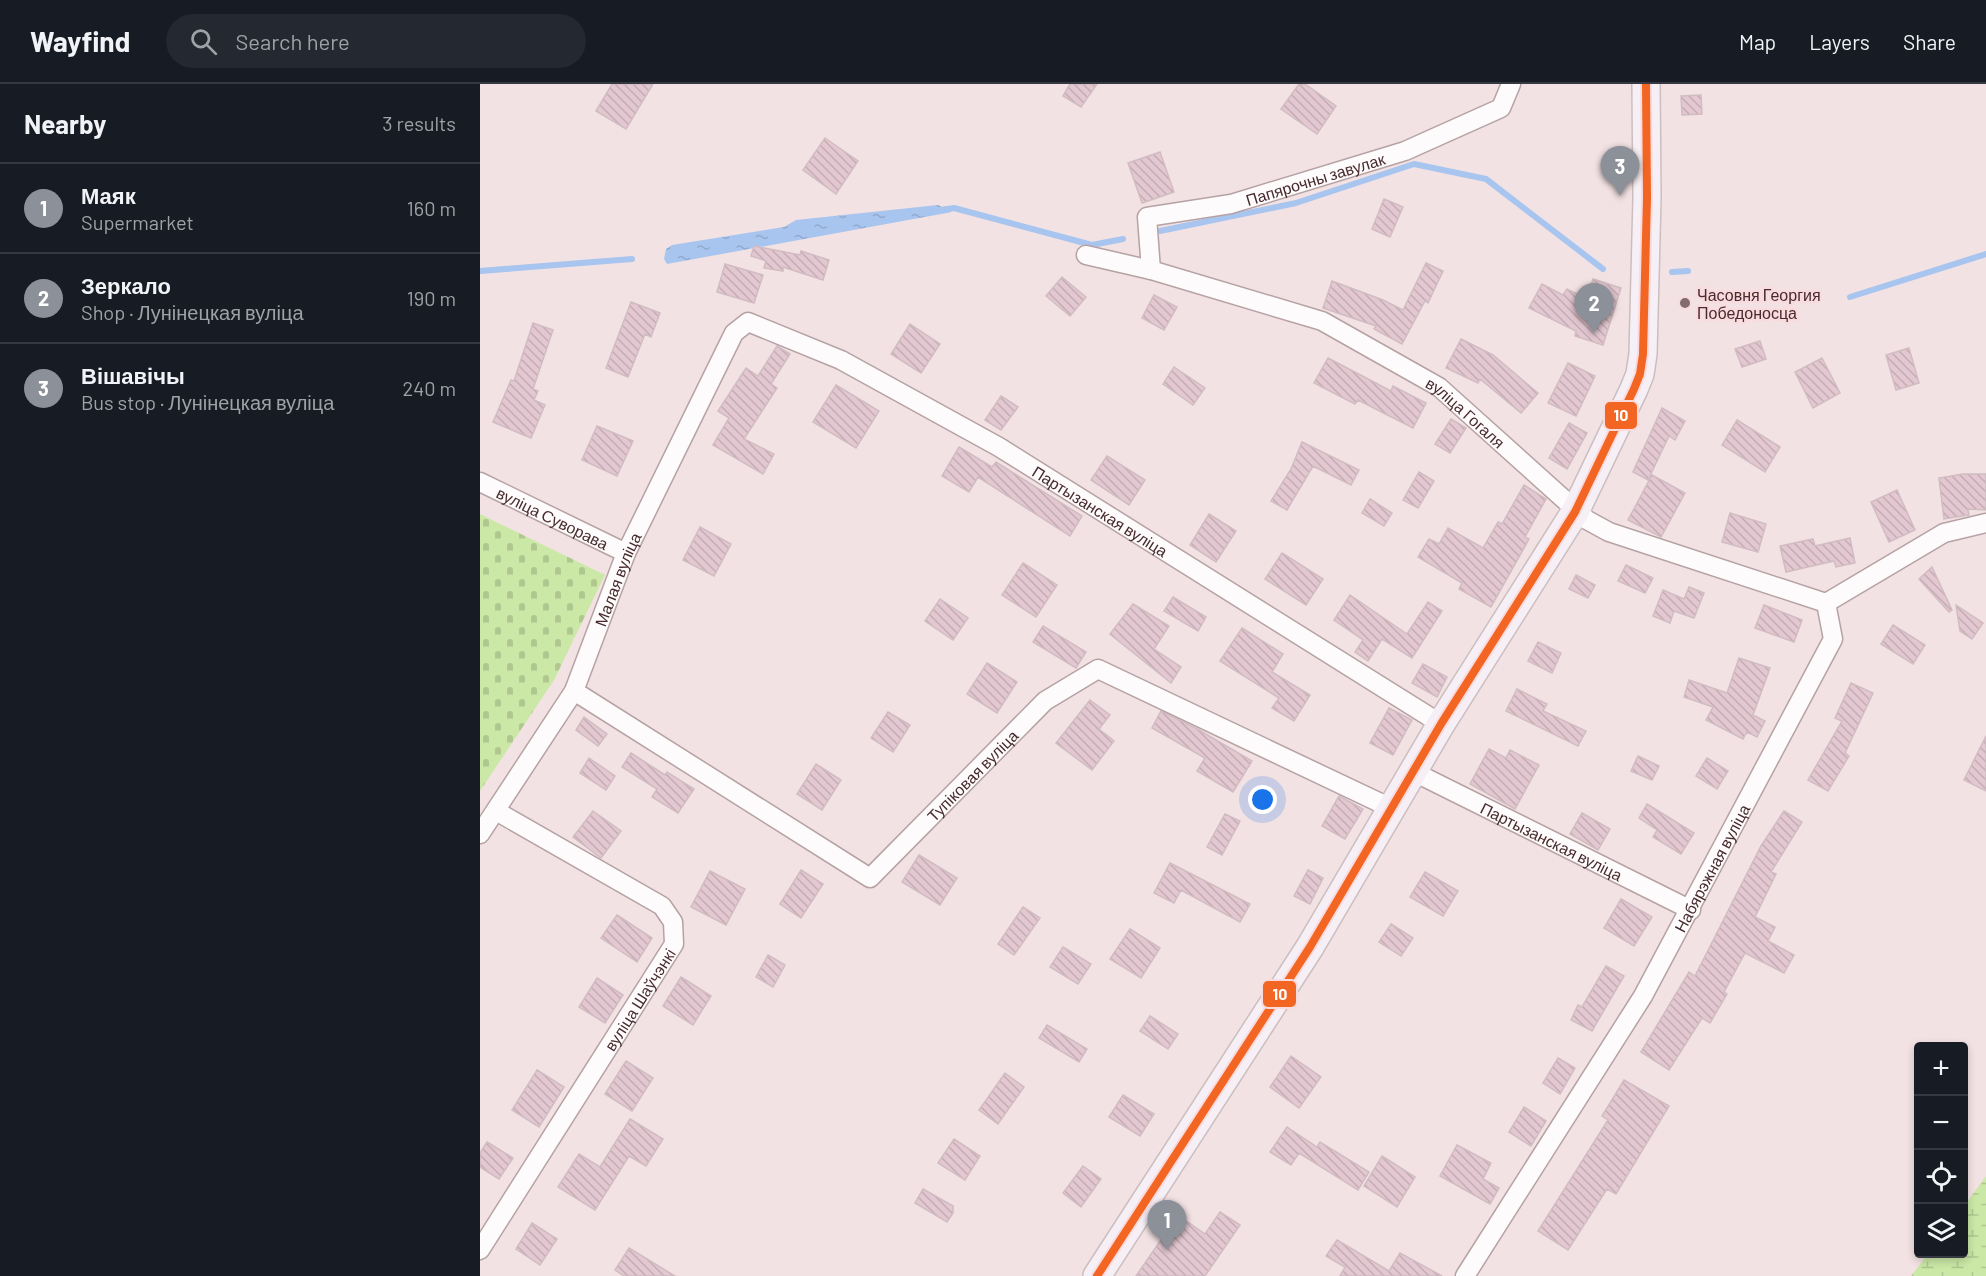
<!DOCTYPE html>
<meta charset="utf-8">
<style>
body{margin:0;font-family:Barlow,sans-serif;background:#242831;color:#f1f3f6}
.controls{position:absolute;right:18px;bottom:18px;display:grid;overflow:hidden;border-radius:6px;box-shadow:0 3px 9px #0003}
.controls button{width:54px;height:54px;display:grid;place-items:center;padding:0;border:0;border-bottom:2px solid #363941;background:#171b24;color:#f1f3f6;font:30px sans-serif}
.you{position:absolute;left:783px;top:716px;width:21px;height:21px;margin:-15px;border:4px solid #fff;border-radius:50%;background:#1a73e8;box-shadow:0 0 0 9px #1a73e833}
.badge{display:grid;place-items:center;width:39px;height:39px;border-radius:50%;background:#8c9099;color:#fff;font-size:20px;font-weight:700}
.pin{position:absolute;translate:-50% -50px;filter:drop-shadow(0 2px 3px #0008)}
.pin::after{content:'';position:absolute;top:32px;width:21px;height:18px;background:inherit;clip-path:polygon(0 0,100% 0,50% 100%)}
.list{margin:0;padding:0;list-style:none}
h2{display:flex;justify-content:space-between;align-items:center;height:78px;margin:0;padding:0 24px;font-size:26px}
h2 small{font-size:20px;font-weight:400;color:#9ea1a6}
.list li{display:grid;grid-template-columns:39px 1fr auto;gap:18px;align-items:center;box-sizing:border-box;height:90px;padding:0 24px;border-top:2px solid #363941}
.list b{display:block;font-size:22px;white-space:nowrap}
.list p{margin:0;font-size:20px;white-space:nowrap;color:#9ea1a6}
.list em{font-size:20px;font-style:normal;color:#9ea1a6}
.icon{flex:none;width:33px;height:33px;fill:none;stroke:currentColor;stroke-width:2;stroke-linecap:round;stroke-linejoin:round}
.map{position:relative;flex:none;width:1506px;height:1192px;overflow:hidden}
header{display:flex;align-items:center;gap:36px;box-sizing:border-box;height:84px;padding:0 30px;background:#171b24;border-bottom:2px solid #363941}
header strong{font-size:28px}
nav{display:flex;gap:33px;margin-inline-start:auto;font-size:21px}
.search{width:420px;height:54px;background:#242831;display:flex;align-items:center;gap:15px;box-sizing:border-box;padding:0 21px;border-radius:33px;color:#9ea1a6;font-size:22px}
main{display:flex}
aside{flex:1;background:#171b24}
.map>svg:first-child{display:block}
</style>
<header>
<strong>Wayfind</strong>
<div class="search"><svg class="icon" aria-label="search" viewBox="0 0 24 24"><circle cx="10" cy="10" r="6"/><path d="M15 15l6 6"/></svg>Search here</div>
<nav><a>Map</a><a>Layers</a><a>Share</a></nav>
</header>
<main>
<aside>
<h2>Nearby<small>3 results</small></h2>
<ul class="list">
<li><span class="badge">1</span><div><b>Маяк</b><p>Supermarket</p></div><em>160 m</em></li>
<li><span class="badge">2</span><div><b>Зеркало</b><p>Shop · Лунінецкая вуліца</p></div><em>190 m</em></li>
<li><span class="badge">3</span><div><b>Вішавічы</b><p>Bus stop · Лунінецкая вуліца</p></div><em>240 m</em></li>
</ul>
</aside>
<div class="map">
<svg width="1506" height="1192" viewBox="0 0 1506 1192">
<defs>
<pattern id="wetland-marsh" width="20" height="14" patternUnits="userSpaceOnUse" patternTransform="scale(1.5)"><rect width="20" height="14" fill="#cbe8a6"/><path d="M1 5h8M5 5V1M11 12h8M15 12V8" fill="none" stroke="#b0c78f"/></pattern>
<pattern id="cemetery-stones" width="16" height="16" patternUnits="userSpaceOnUse" patternTransform="scale(1.5)"><rect width="16" height="16" fill="#cbe8a6"/><path d="M2 7V4a2 2 0 0 1 4 0v3zM10 15v-3a2 2 0 0 1 4 0v3z" fill="#b0c78f"/></pattern>
<pattern id="water-ripples" width="26" height="14" patternUnits="userSpaceOnUse" patternTransform="scale(1.5)"><rect width="26" height="14" fill="#a7c5ef"/><path d="M2 4q2-2 4 0t4 0M15 11q2-2 4 0t4 0" fill="none" stroke="#91a9cd"/></pattern>
<pattern id="building-back-hatch" width="6" height="6" patternUnits="userSpaceOnUse" patternTransform="scale(1.5)"><rect width="6" height="6" fill="#e4c8d1"/><path d="M-1 5l2 2M0 0l6 6M5-1l2 2" fill="none" stroke="#c5acb4"/></pattern>
</defs>
<rect width="100%" height="100%" fill="#f3e2e3"/>
<!-- wetland -->
<path fill="url(#wetland-marsh)" d="M1506,1092V1192H1431L1448,1170H1484V1122Z"/>
<!-- cemetery -->
<path fill="url(#cemetery-stones)" d="M0,430L125,491L74,596L0,707Z"/>
<!-- water -->
<path fill="url(#water-ripples)" d="M458,121L472,128L187,180L184,175L186,165L192,161L304,143L316,136Z"/>
<g fill="none" stroke-linecap="round" stroke-linejoin="round">
<!-- stream -->
<path stroke="#a7c5ef" stroke-width="6" d="M460,126L474,124L612,161L643,155
M680,147L816,119L934,80L1006,95L1123,185
M0,187L152,175
M1192,188L1208,187
M1370,213L1506,170"/>
</g>
<!-- building -->
<path fill="url(#building-back-hatch)" stroke="#d0bcc2" stroke-width="1.5" d="M132,0H173L146,45L116,27Z
M590,0H617L601,23L583,12Z
M819,0H825L856,22L837,50L801,25Z
M1221,11L1222,30L1202,31L1201,12Z
M345,54L378,77L356,110L323,86Z
M680,68L694,108L662,119L648,79Z
M904,115L923,123L910,153L892,145Z
M274,162L320,171L321,167L349,176L343,196L303,183V187L284,184L286,177L271,172Z
M946,179L963,187L948,219L945,217L922,260L894,245L896,242L843,224L852,197L903,216L923,226Z
M245,180L283,191L274,219L237,208Z
M582,193L606,213L590,232L566,212Z
M1113,195L1141,204L1123,261L1095,252L1096,247L1049,224L1062,200L1083,211L1087,205L1107,215Z
M674,211L697,223L684,246L662,234Z
M151,218L180,229L171,253L165,250L148,293L126,284Z
M53,239L73,246L53,305L58,307L54,316L65,321L51,354L13,338L31,296L34,297Z
M430,240L460,260L441,289L411,270Z
M981,255L1013,271L1058,309L1041,329L1000,295L998,299L966,284Z
M1280,257L1286,275L1262,283L1255,265Z
M297,262L310,270L291,300L297,304L264,355L294,370L283,390L233,361L249,334L238,327L266,284L278,292Z
M1429,264L1439,299L1416,306L1406,271Z
M848,274L911,307L913,302L946,319L933,344L878,316L875,320L834,299Z
M1342,274L1360,309L1333,324L1315,288Z
M1088,279L1115,292L1096,332L1068,319Z
M694,283L725,304L713,321L683,300Z
M356,301L399,327L376,364L333,338Z
M521,312L538,323L521,346L505,336Z
M1182,324L1205,337L1195,356L1189,352L1168,396L1153,388Z
M971,335L986,344L970,369L955,360Z
M1257,336L1300,363L1285,388L1242,361Z
M1089,339L1107,349L1087,385L1069,374Z
M117,342L153,357L137,392L102,376Z
M822,358L879,386L871,401L833,382L807,426L791,417L811,385Z
M479,363L512,383L516,378L602,432L590,452L498,393L489,408L462,392Z
M627,372L665,396L649,421L611,396Z
M939,388L954,397L938,424L923,416Z
M1483,390H1506V426L1488,425L1489,431L1464,435L1459,394Z
M1172,391L1205,409L1181,453L1148,436Z
M1044,401L1066,415L1045,453L1049,455L1011,523L979,505L982,499L938,473L949,455L959,460L968,444L1003,464L1018,438L1022,440Z
M1417,406L1435,446L1409,458L1391,418Z
M890,415L912,429L904,442L882,429Z
M1250,429L1286,440L1278,468L1242,458Z
M729,430L756,447L736,478L710,461Z
M220,443L251,460L234,492L203,476Z
M1370,454L1375,479L1356,483L1354,477L1306,488L1300,462L1333,455L1335,462Z
M802,469L843,495L826,521L785,495Z
M543,479L577,501L556,533L522,511Z
M1146,481L1173,494L1165,509L1138,497Z
M1452,483L1472,526L1469,528L1439,495Z
M1096,491L1115,501L1108,514L1089,505Z
M1209,503L1224,509L1214,534L1194,527L1190,539L1173,532L1183,506L1204,515Z
M870,511L927,550L948,518L962,527L932,574L902,555L888,577L875,568L883,556L854,536Z
M693,513L726,533L718,547L684,527Z
M460,515L488,534L473,556L445,537Z
M653,520L689,542L674,565L701,583L691,599L630,550Z
M1284,521L1322,536L1314,558L1275,544Z
M1476,521L1503,539L1492,555L1480,547Z
M1413,541L1445,561L1433,580L1401,560Z
M563,542L606,568L596,584L553,558Z
M762,544L803,570L792,588L830,611L814,637L792,624L799,614L740,577Z
M1058,558L1081,569L1072,589L1048,577Z
M1259,574L1290,584L1273,631L1285,637L1277,653L1267,648L1263,655L1226,636L1233,623L1204,613L1209,596L1247,609Z
M507,579L537,598L517,629L487,610Z
M943,580L967,593L957,613L932,599Z
M1371,599L1393,609L1365,669L1369,672L1348,707L1328,696L1362,637L1355,634Z
M1037,605L1067,620L1063,627L1106,647L1098,662L1026,627Z
M610,616L630,631L619,645L634,657L612,686L576,659Z
M909,624L932,636L913,671L890,659Z
M681,627L719,646L772,677L753,708L717,687L725,674L672,644Z
M408,628L430,641L413,668L391,654Z
M104,633L127,650L118,662L96,646Z
M1506,652V707L1484,696Z
M1009,665L1026,674L1030,666L1059,681L1035,725L990,700Z
M151,669L185,691L187,688L214,705L198,729L172,713L177,705L142,683Z
M1158,672L1179,682L1172,696L1151,687Z
M109,674L135,692L126,706L100,689Z
M1227,674L1248,687L1237,705L1216,692Z
M336,680L361,696L342,726L317,710Z
M859,712L883,725L865,755L842,742Z
M1167,720L1214,749L1201,770L1173,753L1177,746L1159,734Z
M113,727L141,747L121,774L93,753Z
M1304,727L1322,738L1291,788L1296,790L1275,833L1295,843L1288,857L1314,871L1304,889L1265,869L1244,908L1247,910L1230,939L1222,934L1189,986L1161,968L1209,888L1215,892L1281,762Z
M1102,729L1130,745L1118,766L1090,750Z
M745,730L760,737L742,771L727,763Z
M439,771L477,794L460,821L422,798Z
M690,779L770,820L760,838L701,806L694,819L674,809Z
M321,786L343,800L321,834L300,820Z
M828,786L843,794L830,820L814,812Z
M230,787L265,805L246,841L211,823Z
M945,788L978,807L963,832L930,813Z
M1141,815L1172,833L1154,862L1124,844Z
M543,823L560,834L534,871L518,860Z
M137,831L172,854L157,878L121,854Z
M911,840L933,854L921,872L899,858Z
M650,845L680,864L661,894L630,875Z
M583,863L611,880L598,900L570,883Z
M288,871L305,881L293,903L276,893Z
M1126,882L1144,892L1112,947L1091,936L1098,921L1102,923Z
M201,893L231,912L213,941L183,922Z
M117,894L143,911L125,939L99,923Z
M670,932L698,950L688,965L660,947Z
M567,941L607,965L599,978L559,954Z
M811,972L841,993L819,1024L790,1003Z
M1078,974L1095,984L1080,1010L1063,999Z
M146,977L173,994L152,1027L125,1010Z
M57,986L84,1003L59,1043L32,1026Z
M525,989L544,1003L518,1040L499,1026Z
M1144,996L1189,1022L1136,1110L1127,1105L1088,1166L1058,1147L1128,1036L1122,1032Z
M643,1011L674,1030L660,1052L629,1033Z
M1044,1023L1066,1037L1051,1062L1029,1048Z
M150,1035L183,1055L166,1082L149,1072L115,1126L78,1103L99,1070L120,1083Z
M807,1043L837,1063L840,1058L889,1088L878,1106L819,1069L811,1081L790,1068Z
M474,1055L500,1072L485,1096L458,1079Z
M7,1058L33,1074L19,1095L0,1083V1069Z
M977,1061L1011,1079L1003,1095L1019,1104L1010,1120L960,1092Z
M902,1072L935,1093L917,1123L884,1102Z
M603,1082L621,1095L601,1123L583,1109Z
M443,1105L473,1122V1129L467,1138L435,1119Z
M740,1128L760,1141L725,1192H656L698,1131L725,1150Z
M52,1139L77,1155L60,1181L36,1165Z
M857,1156L909,1187L920,1169L962,1192H860L865,1183L846,1172Z
M149,1164L195,1192H144L135,1186Z"/>
<g fill="none" stroke-linecap="round" stroke-linejoin="round">
<!-- street casing -->
<g stroke="#b6a2a4" stroke-width="21">
<g id="street">
<path id="s1" d="M606,171L671,186L842,237L959,303L1107,436L1129,448L1346,519"/>
<path id="s2" d="M671,186L667,133L751,120L925,67L1021,24L1031,0"/>
<path id="s3" d="M0,398L146,469"/>
<path d="M1346,519L1464,449L1506,439"/>
<path id="s4" d="M94,607L390,794L565,617L618,585L913,725"/>
<path id="s5" d="M934,688L1211,826"/>
<path id="s6" d="M0,750L94,607L146,469L254,249L268,238L361,276L519,363L961,640"/>
<path id="s7" d="M0,1166L194,860L193,838L182,822L16,727"/>
<path id="s8" d="M985,1192L1163,912L1353,555L1346,519"/>
</g>
</g>
<!-- primary casing -->
<g stroke="#ccbebf" stroke-width="30">
<path id="primary" d="M617,1192L830,863L961,640L1095,428L1154,305L1160,290L1163,270L1167,114L1166,0"/>
</g>
<!-- street -->
<use href="#street" stroke="#fdfbfb" stroke-width="18"/>
<!-- primary -->
<use href="#primary" stroke="#f6f0f6" stroke-width="27"/>
<!-- bus-1 casing -->
<g stroke="#fadbdd" stroke-width="12">
<path id="bus-1" d="M617,1192L830,863L961,640L1095,428L1154,305L1160,290L1163,270L1167,114L1166,0"/>
</g>
<!-- bus-1 -->
<use href="#bus-1" stroke="#f26522" stroke-width="8"/>
</g>
<!-- markers -->
<circle fill="#846b6d" stroke="#fadbdd" stroke-width="2" cx="1205" cy="219" r="6"/>
<g text-anchor="middle" dominant-baseline="central" stroke-width="4.5" stroke-linejoin="round" paint-order="stroke">
<!-- street labels -->
<g font-size="16" fill="#482b2e" stroke="#fadbdd">
<text stroke="none"><textPath href="#s2" startOffset="226">Папярочны завулак</textPath></text>
<text stroke="none"><textPath href="#s1" startOffset="416">вуліца Гогаля</textPath></text>
<text stroke="none"><textPath href="#s6" startOffset="982">Партызанская вуліца</textPath></text>
<text stroke="none"><textPath href="#s3" startOffset="81">вуліца Суворава</textPath></text>
<text stroke="none"><textPath href="#s6" startOffset="291">Малая вуліца</textPath></text>
<text stroke="none"><textPath href="#s4" startOffset="495">Тупіковая вуліца</textPath></text>
<text stroke="none"><textPath href="#s5" startOffset="154">Партызанская вуліца</textPath></text>
<text stroke="none"><textPath href="#s8" startOffset="477">Набярэжная вуліца</textPath></text>
<text stroke="none"><textPath href="#s7" startOffset="297">вуліца Шаўчэнкі</textPath></text>
</g>
<!-- poi labels -->
<g font-size="16" fill="#482b2e" stroke="#fadbdd" text-anchor="start">
<text x="1217" y="210">Часовня Георгия<tspan x="1217" dy="18">Победоносца</tspan></text>
</g>
</g>
<g stroke="#fadbdd" stroke-width="2">
<rect x="1124" y="317" width="34" height="29" rx="6" fill="#f26522"/>
<rect x="782" y="896" width="35" height="28" rx="6" fill="#f26522"/>
</g>
<g font-size="16" text-anchor="middle" font-weight="bold" fill="#fff">
<text x="1141" y="337">10</text>
<text x="800" y="916">10</text>
</g>
</svg>
<div class="controls">
<button>+</button>
<button>−</button>
<button><svg class="icon" aria-label="locate" viewBox="0 0 24 24"><circle cx="12" cy="12" r="6"/><path d="M12 2v4M12 18v4M2 12h4M18 12h4"/></svg></button>
<button><svg class="icon" aria-label="layers" viewBox="0 0 24 24"><path d="M12 4l9 5-9 5-9-5zM3 14l9 5 9-5"/></svg></button>
</div>
<div class="you"></div>
<div class="pin badge" style="left:687px;top:1166px">1</div>
<div class="pin badge" style="left:1114px;top:249px">2</div>
<div class="pin badge" style="left:1140px;top:112px">3</div>
</div>
</main>
